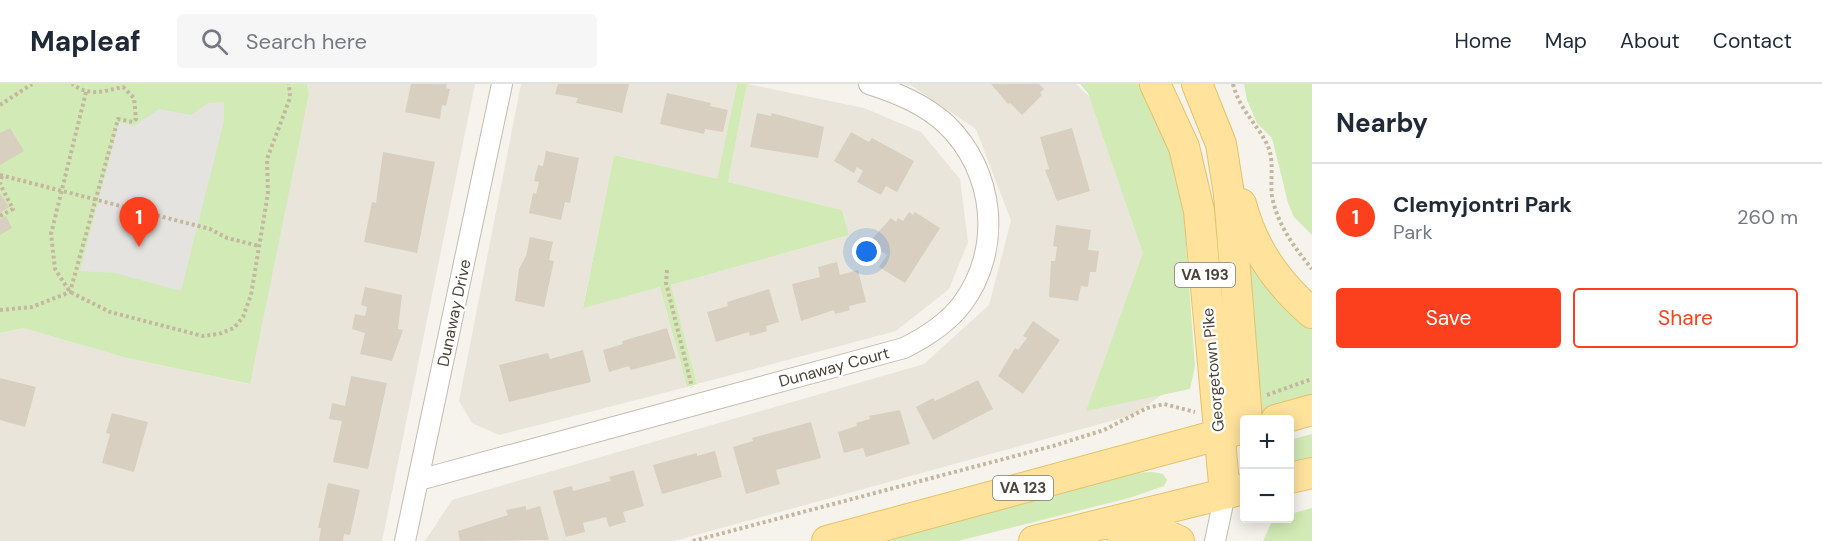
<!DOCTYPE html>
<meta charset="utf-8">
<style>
body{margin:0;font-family:"DM Sans",sans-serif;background:#f6f6f7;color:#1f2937}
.controls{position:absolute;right:18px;bottom:18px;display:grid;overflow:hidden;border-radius:6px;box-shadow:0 3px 15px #0003}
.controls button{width:54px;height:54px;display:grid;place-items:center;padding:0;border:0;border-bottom:2px solid #e0e1e3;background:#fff;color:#1f2937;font:30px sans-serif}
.you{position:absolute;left:867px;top:168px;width:21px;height:21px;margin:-15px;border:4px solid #fff;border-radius:50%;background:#1a73e8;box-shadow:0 0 0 9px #1a73e833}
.badge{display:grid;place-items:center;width:39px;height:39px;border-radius:50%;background:#fc3f1d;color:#fff;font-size:20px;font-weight:700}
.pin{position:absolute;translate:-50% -50px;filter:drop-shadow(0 2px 3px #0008)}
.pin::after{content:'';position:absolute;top:32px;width:21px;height:18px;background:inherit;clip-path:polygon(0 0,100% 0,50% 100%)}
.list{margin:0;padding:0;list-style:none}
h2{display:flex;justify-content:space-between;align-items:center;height:78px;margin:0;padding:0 24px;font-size:26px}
h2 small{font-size:20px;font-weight:400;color:#747a83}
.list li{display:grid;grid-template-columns:39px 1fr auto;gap:18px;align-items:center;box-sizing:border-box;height:108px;padding:0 24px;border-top:2px solid #e0e1e3}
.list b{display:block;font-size:22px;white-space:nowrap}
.list p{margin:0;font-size:20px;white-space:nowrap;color:#747a83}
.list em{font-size:20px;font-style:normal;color:#747a83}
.actions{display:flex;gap:12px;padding:18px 24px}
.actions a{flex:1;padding:14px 0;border:2px solid #fc3f1d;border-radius:6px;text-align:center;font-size:21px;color:#fc3f1d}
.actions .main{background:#fc3f1d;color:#fff}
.icon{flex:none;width:33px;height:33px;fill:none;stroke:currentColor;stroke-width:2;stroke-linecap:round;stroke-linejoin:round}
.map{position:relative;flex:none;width:1312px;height:457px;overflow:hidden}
header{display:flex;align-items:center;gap:36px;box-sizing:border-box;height:84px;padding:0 30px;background:#fff;border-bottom:2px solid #e0e1e3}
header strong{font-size:28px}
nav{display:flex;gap:33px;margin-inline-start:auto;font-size:21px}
.search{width:420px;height:54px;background:#f6f6f7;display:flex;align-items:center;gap:15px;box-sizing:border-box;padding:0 21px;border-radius:6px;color:#747a83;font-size:22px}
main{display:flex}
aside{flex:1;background:#fff}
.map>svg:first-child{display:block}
</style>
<header>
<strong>Mapleaf</strong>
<div class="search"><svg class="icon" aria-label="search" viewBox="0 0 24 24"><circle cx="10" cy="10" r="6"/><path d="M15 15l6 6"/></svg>Search here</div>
<nav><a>Home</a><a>Map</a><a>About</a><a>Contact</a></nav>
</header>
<main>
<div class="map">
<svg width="1312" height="457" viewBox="0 0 1312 457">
<rect width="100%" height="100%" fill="#f6f3ec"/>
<!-- residential -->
<path fill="#eae5da" d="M307,0H475L382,457H0V249L23,244L127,274L249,300L309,10Z
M521,0H737L717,96L614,71L583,223L660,203L687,303L499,351L472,339L459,317Z
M747,0L864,24L921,48L960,95L968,158L949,205L896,247L697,300L671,201L849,151L842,126L728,98Z
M909,0H1076L1095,18L1142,109L1176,301L1133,331L674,457H425L452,416L924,280L989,221L1011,137L976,45Z"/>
<!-- green -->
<path fill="#d2eab5" d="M0,0H307L309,10L250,300L127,274L23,244L0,249Z
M737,0H747L728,98L842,126L849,151L671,201L697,300L687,303L660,203L583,224L614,71L717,95Z
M1080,0H1144L1169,59L1183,119L1195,282L1190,305L1086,327L1143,169L1088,9Z
M1244,0H1312V151L1294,133L1288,119L1272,54L1257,39L1247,16Z
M1239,138L1312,241V312L1254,331Z
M1312,350V378H1290V356Z
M1153,388L1163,390L1167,396L1164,402L1129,414L958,457H877L1133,389Z
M1312,424V457H1263L1273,435L1290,434V430Z"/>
<!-- parking -->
<path fill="#e5e3e0" d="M224,18V37L181,207L115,189L80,187L119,38L134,42L159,25L191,31L208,19Z"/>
<!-- building -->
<path fill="#d8cfc1" d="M411,0H447L446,4L450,5L446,22L442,21L440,35L405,28Z
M558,0H629L622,29L576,19L578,14L555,10Z
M991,0H1039L1044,5L1040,9L1042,11L1022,31L1010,19L1008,20Z
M667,9L711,19L710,22L728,26L723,48L705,45L704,50L660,40Z
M757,29L771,32L772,29L824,43L818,74L750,63Z
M10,44L24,67L0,81V49Z
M1072,44L1090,107L1057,117L1045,86L1049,85L1040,53Z
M851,48L869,58L872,54L914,77L897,108L886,102L881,111L857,98L863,87L857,83L854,89L834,77Z
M546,67L579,74L570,119L565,118L561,136L529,129L533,109L536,110L539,98L534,97L538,81L543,82Z
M383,68L435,78L417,169L364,158L372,118L376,119Z
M0,109L9,123L0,129Z
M909,128L913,131L915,128L940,144L905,199L879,183L887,171L875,163L877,160L871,156L891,134L896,138L898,134L903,137Z
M6,132L12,144L0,151V135Z
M1056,141L1091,146L1088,166L1099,167L1096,188H1090L1088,203L1081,202L1078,217L1049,213L1051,177H1055L1057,163L1053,162Z
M530,153L553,158L549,176L554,177L544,223L515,217L519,185L526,172Z
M837,178L840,191L858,186L866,218L849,222L850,226L835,230L834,226L801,237L792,200L820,193L818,183Z
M365,203L402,211L398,245L403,246L392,277L360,270L365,249L352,245L355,230L365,232L367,223L361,221Z
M769,205L779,238L766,242L767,247L750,252L749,248L716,258L707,228L728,222L727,218Z
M1033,237L1060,256L1023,310L998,292L1015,264L1018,266L1027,254L1023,252Z
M667,244L676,274L631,286L629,282L609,288L603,266L623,260L622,257Z
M583,266L591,298L509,318L499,281L548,269L550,275Z
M351,292L387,299L368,385L333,378L342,337L329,335L332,319L345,322Z
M0,294L36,303L25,343L0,336Z
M978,296L993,325L933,356L916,323L933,314L935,317Z
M900,326L910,360L866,373L863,364L844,369L838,348L857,342L856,339L870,335L869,332Z
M112,329L148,338L134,388L102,379L110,350L106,349Z
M811,338L821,374L776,386L780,400L746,410L733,363L753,357L752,354Z
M715,367L722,393L662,410L653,381L697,369V372Z
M634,386L644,422L623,428L626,438L609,443L606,433L583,439L585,448L566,453L553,407L572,402L573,407L611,397L609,393Z
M328,399L360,406L350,451L344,450L343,457H319L321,444H318Z
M526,422V426L540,422L549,456L460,457L458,447L508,431L506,426Z"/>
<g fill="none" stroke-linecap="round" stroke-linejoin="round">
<!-- minor casing -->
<g stroke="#c2bbae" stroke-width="22">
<path id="minor" d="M419,396L904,264C926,253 947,240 962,220C1003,165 995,87 946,40C924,20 897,9 869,0
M405,457L502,0
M1215,457L1225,410"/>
</g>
<!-- primary casing -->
<g stroke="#e6c16a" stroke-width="32">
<path id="primary" d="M1155,0L1184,63L1199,127L1225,410
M1197,0L1221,60L1229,110L1247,336
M1241,120C1253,165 1277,199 1312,229
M1276,336L1312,326
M1290,394L1312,389
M1119,446H1155L1179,457
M827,457L1244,344
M1034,457L1244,405"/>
</g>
<!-- path -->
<path stroke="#c4b79f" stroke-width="4" stroke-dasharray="3 3" stroke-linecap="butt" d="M1233,0C1240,28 1260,42 1269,65C1274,80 1270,97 1272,112C1277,140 1294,163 1312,185
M86,8L51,150L55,185L70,208L110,228L203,252L219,250L234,244L243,233L251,211L268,109L267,75L290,14L289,0
M0,21L32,0
M0,91L210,145L227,154L259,162
M0,132L13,125L0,100L2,91
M667,186L666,199L692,303
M0,226L32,223L70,208L118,35L133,38L136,35L134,14L123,3C104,7 90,13 72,0
M1267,311L1312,295
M693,457L1053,362L1104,346L1147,324L1164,320L1195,328"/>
<!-- minor -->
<use href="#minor" stroke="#fff" stroke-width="20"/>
<!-- primary -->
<use href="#primary" stroke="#ffe39c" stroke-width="30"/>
</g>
<g text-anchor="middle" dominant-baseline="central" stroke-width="4.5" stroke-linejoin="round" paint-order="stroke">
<!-- shield labels -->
<g fill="#fff" stroke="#817c74" stroke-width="1.5">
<rect x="1175" y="179" width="60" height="24" rx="4.5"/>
<rect x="993" y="392" width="60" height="24" rx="4.5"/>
</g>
<g font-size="15" font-weight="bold" fill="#4b4439">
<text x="1205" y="191">VA 193</text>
<text x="1023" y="404">VA 123</text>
</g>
<!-- street labels -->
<g font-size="16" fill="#4b4439" stroke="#fff">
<text transform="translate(454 229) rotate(-78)">Dunaway Drive</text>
<text transform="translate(834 283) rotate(-15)">Dunaway Court</text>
<text transform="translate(1213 286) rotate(-95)">Georgetown Pike</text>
</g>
</g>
</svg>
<div class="controls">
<button>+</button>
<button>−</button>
</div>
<div class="you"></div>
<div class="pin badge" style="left:139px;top:163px">1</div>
</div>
<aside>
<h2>Nearby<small></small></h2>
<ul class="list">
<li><span class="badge">1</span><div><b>Clemyjontri Park</b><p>Park</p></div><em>260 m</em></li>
</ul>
<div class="actions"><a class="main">Save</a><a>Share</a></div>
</aside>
</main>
